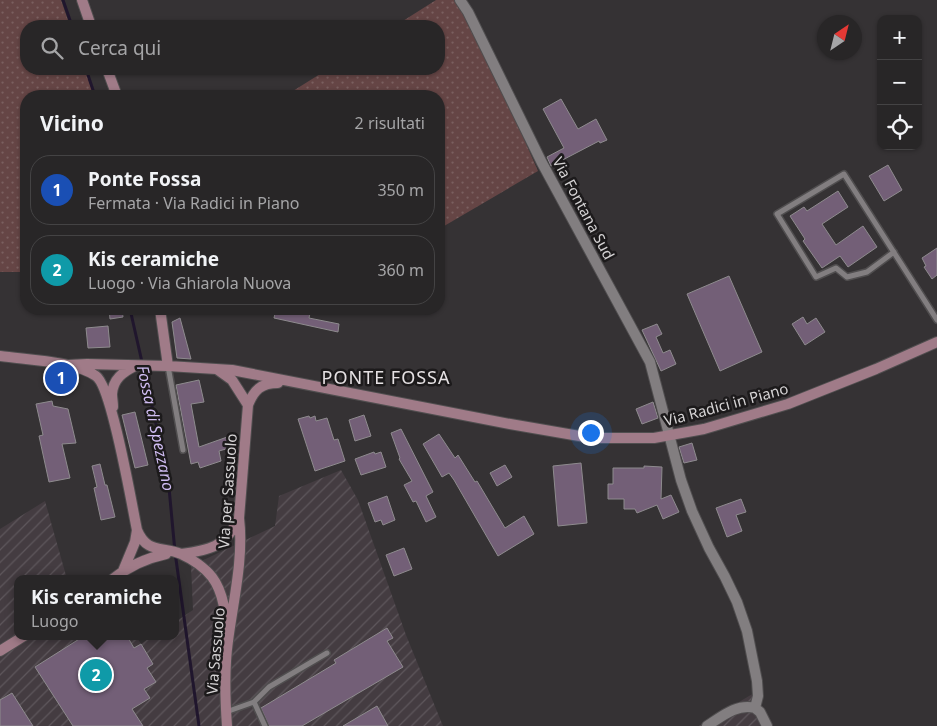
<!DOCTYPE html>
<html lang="it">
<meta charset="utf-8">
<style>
body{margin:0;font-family:"Noto Sans",sans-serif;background:#343233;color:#f1f3f6}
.controls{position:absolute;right:15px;top:15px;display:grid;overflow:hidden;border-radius:10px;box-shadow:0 1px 4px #0004}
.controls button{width:45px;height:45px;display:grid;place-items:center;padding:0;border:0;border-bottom:1px solid #444344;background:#282627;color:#f1f3f6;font:25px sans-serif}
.compass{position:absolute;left:817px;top:15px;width:45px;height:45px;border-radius:50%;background:#282627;box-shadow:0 1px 4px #0004;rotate:35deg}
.you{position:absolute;left:590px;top:432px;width:18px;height:18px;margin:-12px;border:4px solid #fff;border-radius:50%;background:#1a73e8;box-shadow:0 0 0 8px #1a73e833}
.badge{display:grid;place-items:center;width:32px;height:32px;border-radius:50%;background:#75c0f6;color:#fff;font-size:16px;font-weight:700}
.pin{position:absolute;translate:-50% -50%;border:2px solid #fff;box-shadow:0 1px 5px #0006}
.popup{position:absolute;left:14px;top:575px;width:165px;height:65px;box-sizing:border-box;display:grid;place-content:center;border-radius:10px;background:#282627;filter:drop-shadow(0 1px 4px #0005);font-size:16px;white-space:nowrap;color:#a5a5a7}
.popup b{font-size:19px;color:#f1f3f6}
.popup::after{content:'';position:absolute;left:50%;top:100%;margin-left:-10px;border:10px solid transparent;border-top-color:#282627}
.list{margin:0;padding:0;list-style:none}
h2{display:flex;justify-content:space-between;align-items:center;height:65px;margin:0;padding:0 20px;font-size:21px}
h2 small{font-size:16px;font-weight:400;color:#a5a5a7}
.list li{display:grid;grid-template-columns:32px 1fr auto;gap:15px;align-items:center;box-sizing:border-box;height:70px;margin:0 10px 10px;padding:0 10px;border:1px solid #444344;border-radius:20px}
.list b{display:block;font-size:19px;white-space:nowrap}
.list p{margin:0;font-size:16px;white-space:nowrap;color:#a5a5a7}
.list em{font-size:16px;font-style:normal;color:#a5a5a7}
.icon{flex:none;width:28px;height:28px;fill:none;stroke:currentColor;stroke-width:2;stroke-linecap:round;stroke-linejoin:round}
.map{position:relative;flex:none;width:937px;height:726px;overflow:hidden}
.search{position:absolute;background:#282627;box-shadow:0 1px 4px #0004;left:20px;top:20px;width:425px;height:55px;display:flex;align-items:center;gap:12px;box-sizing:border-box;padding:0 18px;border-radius:20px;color:#a5a5a7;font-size:19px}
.panel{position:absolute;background:#282627;box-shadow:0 1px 4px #0004;left:20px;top:90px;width:425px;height:225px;border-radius:20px}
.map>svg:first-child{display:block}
</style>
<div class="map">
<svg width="937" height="726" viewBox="0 0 937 726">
<defs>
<pattern id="industrial-furrows" width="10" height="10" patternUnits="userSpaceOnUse" patternTransform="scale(1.25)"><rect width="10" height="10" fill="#443c41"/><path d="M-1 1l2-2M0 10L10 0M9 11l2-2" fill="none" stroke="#5e575c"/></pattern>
<pattern id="grass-dots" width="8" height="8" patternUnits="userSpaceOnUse" patternTransform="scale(1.25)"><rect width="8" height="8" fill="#654545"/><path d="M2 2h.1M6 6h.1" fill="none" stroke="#7a5f5f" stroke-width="1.8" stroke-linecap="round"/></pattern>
</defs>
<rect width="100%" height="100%" fill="#353234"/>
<!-- industrial -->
<path fill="url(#industrial-furrows)" d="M341,470L358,500L406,635L443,726H0V529L45,501L67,579H17V636H136L141,644L152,636H175V622L193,610L191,566L275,526L279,496Z
M754,693L771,726H699Z"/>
<!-- grass -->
<path fill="url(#grass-dots)" d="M0,0H61L70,26H26V69H85L94,96H26V272H0Z
M436,0H459L469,14L538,171L439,229V96H285L328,69H439V26H395Z"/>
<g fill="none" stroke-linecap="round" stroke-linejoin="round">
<!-- stream -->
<path stroke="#20162d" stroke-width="3" d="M63,0L72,26
M86,69L95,96
M130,309L168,477L175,552L199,726"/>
</g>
<!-- building -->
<path fill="#735f77" stroke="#8e8b8e" d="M561,99L578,129L596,119L607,140L600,143L599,141L551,166L547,157L564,148L543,109Z
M888,165L902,190L884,201L869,176Z
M838,191L848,207L822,224L836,245L863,226L877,247L848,267L840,256L822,268L803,241L805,239L790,216L804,207L807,211Z
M937,248V275L932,279L924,267L926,266L922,258Z
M729,276L762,352L720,371L687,294Z
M109,309H122L123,317L110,319Z
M276,309H311L309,318L339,324L338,332L274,318Z
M803,317L807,324L816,318L825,332L805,345L792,324Z
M180,318L191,359L177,358L172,322Z
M657,324L662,334L656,337L663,353L670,350L676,364L661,371L642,330Z
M108,326L110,347L88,348L86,328Z
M199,380L204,402L191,404L199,447L230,436L233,447L219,451L221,461L200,468L198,462L191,464L176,385Z
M52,401L53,406L68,409L76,443L62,444L70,478L49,482L39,436L43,435L36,404Z
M653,402L658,418L642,424L636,409Z
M135,412L148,465L135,468L122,415Z
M364,415L371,436L355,441L349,420Z
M309,416L310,418L315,416L316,421L327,418L334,440L338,439L345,461L315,471L298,419Z
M401,429L433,492L426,496L436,517L426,522L416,501L413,502L404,485L412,481L399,459L400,458L391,433Z
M439,434L455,458L458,455L475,482L477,481L505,528L524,516L534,534L498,556L454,480L449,473L442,477L423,444Z
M692,443L697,460L684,463L679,447Z
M374,452L375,454L381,452L386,467L361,475L355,459Z
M581,463L587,523L558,526L553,466Z
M100,464L105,485H107L115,517L101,520L94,488L97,487L92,466Z
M505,465L512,477L497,486L490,473Z
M644,466L662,467L661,499L671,495L679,512L663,519L657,505L637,513L635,509H624V499H608V484H613V468H644Z
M387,496L395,520L383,525L381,520L375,522L368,503Z
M741,499L746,512L736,515L742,531L727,537L716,508Z
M404,548L412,569L394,576L386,555Z
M387,628L393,638L387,641L403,667L302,726H269L261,708L336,663L334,660Z
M84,636H127L134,648L141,644L153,664L147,668L156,682L144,689L150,698L132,709L143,726H73L35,667Z
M12,693L33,726H0V700Z
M377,706L388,726H343Z"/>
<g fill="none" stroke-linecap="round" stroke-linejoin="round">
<!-- lane casing -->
<g stroke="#504e4f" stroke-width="8">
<path id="lane" d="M894,252L867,272L847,277L836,268L816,277L777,214L844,174L937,320
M168,366L183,450
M254,702L265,726
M226,712L254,702L269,687L327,653"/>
</g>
<!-- street casing -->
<g stroke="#504e4f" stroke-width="12">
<path id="street" d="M460,0L468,12L542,163L650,362L681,480L692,511L709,548L725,577L737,602L747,631L757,681L758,696L755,708L760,712L767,726
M707,726C721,717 737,703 755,708"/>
</g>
<!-- secondary casing -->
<g stroke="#504e4f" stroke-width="12">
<path id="secondary" d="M82,0L91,26
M107,69L117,96
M160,309L168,366
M0,356C27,360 75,361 96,376C112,387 132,506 137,530C147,554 162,546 181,554C192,559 205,568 212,577C225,594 226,620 228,641
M68,365L87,364L168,366L232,370L510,424L591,438H654L704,429L788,404L876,369L937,342
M218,370L232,380L248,405
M113,407C113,402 112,398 112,394C113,379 123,372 135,366
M181,554C210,550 225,547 238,520
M123,571L135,542L137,530
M113,579C129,566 147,558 166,554
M0,651L24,636
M227,726C225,698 224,669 228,641C233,602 244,558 239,518L248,405C254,390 261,383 278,383"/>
</g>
<!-- lane -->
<use href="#lane" stroke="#827e80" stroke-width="5"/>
<!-- street -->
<use href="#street" stroke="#827e80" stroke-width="10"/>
<!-- secondary -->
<use href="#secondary" stroke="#a07b88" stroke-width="10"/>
</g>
<g text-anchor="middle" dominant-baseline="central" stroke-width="5" stroke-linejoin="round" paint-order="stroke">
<!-- street labels -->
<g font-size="15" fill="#d5d3d4" stroke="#1c1a1b">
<text transform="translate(584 208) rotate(62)">Via Fontana Sud</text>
<text transform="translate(726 404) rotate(-15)">Via Radici in Piano</text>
<text transform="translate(227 491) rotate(-86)">Via per Sassuolo</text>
<text transform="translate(215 651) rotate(-85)">Via Sassuolo</text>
</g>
<!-- water labels -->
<g font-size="16" font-style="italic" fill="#d0bdf2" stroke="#1c1a1b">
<text transform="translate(156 428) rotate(78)">Fossa di Spezzano</text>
</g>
<!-- quarter labels -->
<g font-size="18" letter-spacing="1" fill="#e5e1e3" stroke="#1c1a1b">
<text x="386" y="377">PONTE FOSSA</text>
</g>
</g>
</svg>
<div class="controls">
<button>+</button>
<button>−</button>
<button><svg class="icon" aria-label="locate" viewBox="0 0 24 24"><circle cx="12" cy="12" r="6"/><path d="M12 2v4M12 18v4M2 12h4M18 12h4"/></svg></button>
</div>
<svg class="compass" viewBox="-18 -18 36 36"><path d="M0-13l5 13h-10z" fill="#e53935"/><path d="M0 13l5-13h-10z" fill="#a5a5a7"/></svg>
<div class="you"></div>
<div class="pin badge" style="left:61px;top:378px;background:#1a4fb4">1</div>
<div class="pin badge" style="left:96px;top:675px;background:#0f9aa8">2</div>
<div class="popup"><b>Kis ceramiche</b>Luogo</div>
<div class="search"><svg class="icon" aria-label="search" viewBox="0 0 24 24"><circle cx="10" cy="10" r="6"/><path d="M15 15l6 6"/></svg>Cerca qui</div>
<section class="panel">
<h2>Vicino<small>2 risultati</small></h2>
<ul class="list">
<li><span class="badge" style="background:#1a4fb4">1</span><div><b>Ponte Fossa</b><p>Fermata · Via Radici in Piano</p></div><em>350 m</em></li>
<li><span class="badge" style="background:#0f9aa8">2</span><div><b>Kis ceramiche</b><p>Luogo · Via Ghiarola Nuova</p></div><em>360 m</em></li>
</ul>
</section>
</div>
